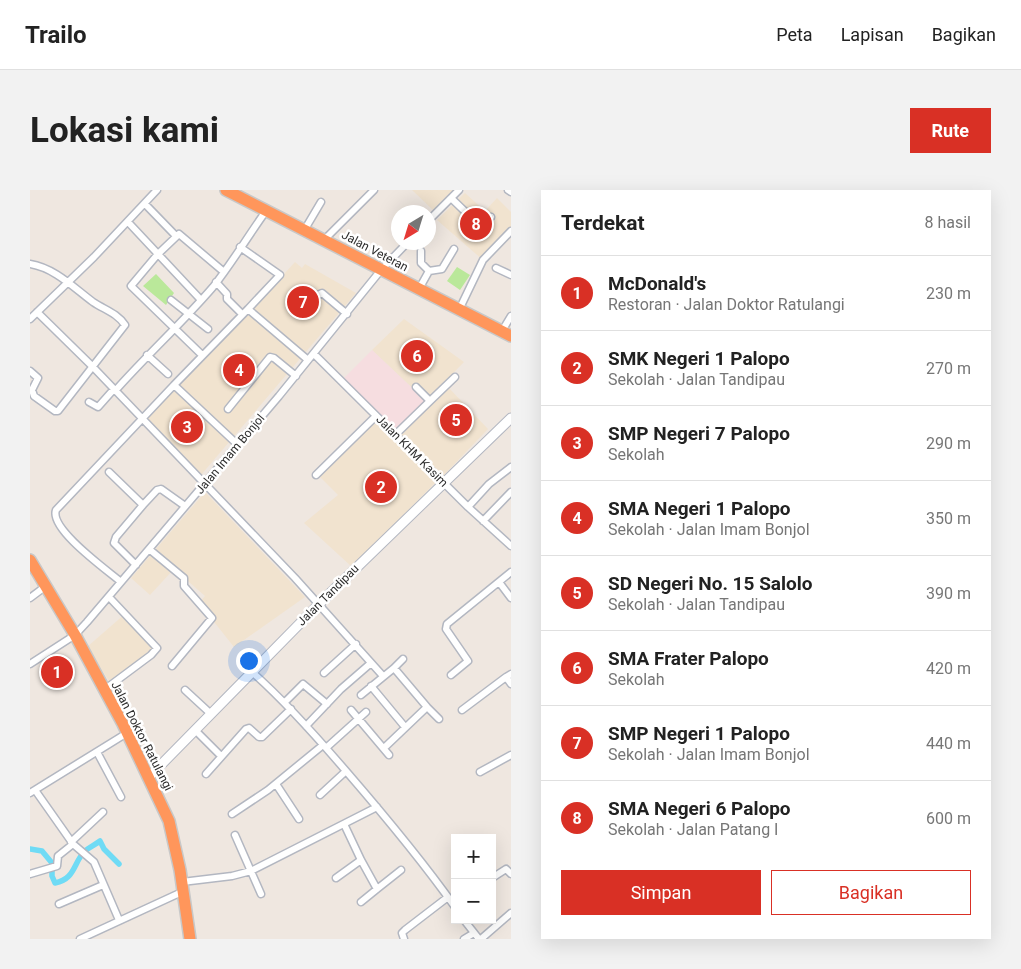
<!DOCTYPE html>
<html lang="id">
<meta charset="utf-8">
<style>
body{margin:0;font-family:Roboto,sans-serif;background:#f2f2f2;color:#222}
.controls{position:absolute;right:15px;bottom:15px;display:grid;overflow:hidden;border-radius:0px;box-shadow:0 5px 20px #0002}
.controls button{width:45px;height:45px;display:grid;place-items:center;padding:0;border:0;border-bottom:1px solid #e0e0e0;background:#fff;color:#222;font:25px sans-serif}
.compass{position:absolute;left:361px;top:15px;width:45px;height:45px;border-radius:50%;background:#fff;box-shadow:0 5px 20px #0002;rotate:218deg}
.you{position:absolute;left:218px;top:470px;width:18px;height:18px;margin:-12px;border:4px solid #fff;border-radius:50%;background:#1a73e8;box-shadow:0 0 0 8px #1a73e833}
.badge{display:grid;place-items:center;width:32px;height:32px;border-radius:50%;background:#d93025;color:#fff;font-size:16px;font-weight:700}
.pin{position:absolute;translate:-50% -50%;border:2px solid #fff;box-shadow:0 1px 5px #0006}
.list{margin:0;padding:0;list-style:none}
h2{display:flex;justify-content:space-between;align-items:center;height:65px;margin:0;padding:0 20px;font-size:21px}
h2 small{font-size:16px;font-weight:400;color:#767676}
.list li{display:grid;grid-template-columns:32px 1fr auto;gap:15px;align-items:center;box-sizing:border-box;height:75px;padding:0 20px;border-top:1px solid #e0e0e0}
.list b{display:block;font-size:19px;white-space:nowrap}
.list p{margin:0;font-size:16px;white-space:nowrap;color:#767676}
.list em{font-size:16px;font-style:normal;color:#767676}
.actions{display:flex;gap:10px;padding:15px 20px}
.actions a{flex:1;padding:11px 0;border:1px solid #d93025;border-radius:0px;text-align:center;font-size:18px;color:#d93025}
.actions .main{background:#d93025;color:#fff}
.map{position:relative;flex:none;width:481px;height:749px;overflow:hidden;border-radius:0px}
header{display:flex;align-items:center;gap:30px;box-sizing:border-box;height:70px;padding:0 25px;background:#fff;border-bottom:1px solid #e0e0e0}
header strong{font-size:24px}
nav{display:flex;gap:28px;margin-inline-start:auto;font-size:18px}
.intro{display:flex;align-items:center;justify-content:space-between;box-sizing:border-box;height:120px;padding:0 30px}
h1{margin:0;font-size:35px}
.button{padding:12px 22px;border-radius:0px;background:#d93025;color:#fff;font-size:18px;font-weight:700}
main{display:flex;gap:30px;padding:0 30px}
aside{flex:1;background:#fff;border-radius:0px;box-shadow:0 5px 20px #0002}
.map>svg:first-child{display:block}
</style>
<header>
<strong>Trailo</strong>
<nav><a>Peta</a><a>Lapisan</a><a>Bagikan</a></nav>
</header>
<div class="intro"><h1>Lokasi kami</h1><a class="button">Rute</a></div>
<main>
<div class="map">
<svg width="481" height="749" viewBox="0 0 481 749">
<rect width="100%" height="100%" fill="#efe7e0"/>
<!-- education -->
<path fill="#f1e3cf" d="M382,0H424L404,21Z
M435,3L455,21L467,8L481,22V38L454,71L407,30Z
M265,72L272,78L275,74L326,103L171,285L114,226L221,120Z
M374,129L434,172L396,211L342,160Z
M418,197L458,239L413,286L370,245Z
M345,228L409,289L322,377L274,333L308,305L287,284Z
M175,302L275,407L204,457L169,413L175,406L144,379L120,405L101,388Z
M96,423L128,459L81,494L57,457Z"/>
<!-- medical -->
<path fill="#f6dde0" d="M342,160L396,211L367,241L313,189Z"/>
<!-- green -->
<path fill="#bae89a" d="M427,77L440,85L430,100L417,91Z
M126,84L144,103L136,115L113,96Z"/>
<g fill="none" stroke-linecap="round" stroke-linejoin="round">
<!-- canal -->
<path stroke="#6fdbf5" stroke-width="5.5" d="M0,659L12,661L22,673V686L25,693C45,689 43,674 54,662C59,657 65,655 70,651L74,659L89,674"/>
<!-- street casing -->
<g stroke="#b3b7c1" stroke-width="9">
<path id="street" d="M478,0L481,2
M421,8L449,35L461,27
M115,14L146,46
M398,31L429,0
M98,32L171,110
M275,39L291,12
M294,50L344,0
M210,57L250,85L218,119
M391,61V73L399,81
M0,74C25,78 44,98 63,112C75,120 87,123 95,135L28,221H25L4,206L2,200L8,188L0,181
M466,78L481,85
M186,92L197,104V109L212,124
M389,99L399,81L412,79L424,59
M141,110L178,139
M271,120L286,106L292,103L317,124
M429,120L453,70L481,41
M7,122L62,176L265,388L353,486
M0,129L64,67L127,0
M472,141L481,126
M284,164L438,317L481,356
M117,165L138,184
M172,165L101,96L127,65L149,44L194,82
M144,195L218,119L278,170
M85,201C117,165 152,133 183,97C202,73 218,46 236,21
M400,211L425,187
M59,212L68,217L84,199
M198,219L240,167L244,168L266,186
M365,245L400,211L386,197
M79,282L113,315L86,347L84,353L106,375
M286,285L346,226
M113,315L127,300L131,299L155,316
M438,317L459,294L481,277
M453,331L481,302
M119,359L154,388V396L182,428L142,476
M91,392C77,380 19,339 26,320L144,195L208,255
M469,392L481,408
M0,408L16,396
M0,474L45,445L57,432L249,206L351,80L378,52
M364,478L373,469
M222,482C256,512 286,546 316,581C354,625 391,669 425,717
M294,483L326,454
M481,484L476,487L481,494
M421,485L438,471L416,439L417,434L481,382
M341,496L375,537
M74,500L121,465L127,458L79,407
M155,500L181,524
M331,505L364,478L397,517L354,558
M255,512L273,494L297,514
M397,517L409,529
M321,520L359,565
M432,520L476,487
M276,536L311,499L341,473
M165,540L191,566
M296,558L336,522
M67,562L91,607
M450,582L481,565
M176,584L216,539L219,538L229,547H232L261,519
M246,594L269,629
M5,600L43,654L64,672L89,730
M0,603L97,543
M290,605L316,581
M202,624L238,600L293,555
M314,634L331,670L347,699L371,680
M205,645L231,704
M41,652L73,622
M0,684L27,676L28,666L43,654
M306,688L331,670
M462,688L476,679L481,684
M152,692L202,686L221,681L347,617
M331,712L347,699
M29,714L73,695
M434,730L449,749
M50,749L154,701
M374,749L372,743L375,740L418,707
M434,749L444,743
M451,749L481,723"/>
</g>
<!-- secondary casing -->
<g stroke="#b3b7c1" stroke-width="11">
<path id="secondary" d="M119,587L289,414L481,228"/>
</g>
<!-- highway casing -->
<g stroke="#c8c8c8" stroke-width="14">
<path id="highway" d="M196,0L481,146
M0,370L45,445L93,534L139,631L150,680L160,749"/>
</g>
<!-- street -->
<use href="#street" stroke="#fff" stroke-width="6"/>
<!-- secondary -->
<use href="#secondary" stroke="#fff" stroke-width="9"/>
<!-- highway -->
<use href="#highway" stroke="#ff965b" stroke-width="11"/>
</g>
<g text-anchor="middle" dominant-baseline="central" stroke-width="5" stroke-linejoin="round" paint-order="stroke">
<!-- street labels -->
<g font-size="12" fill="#2d2d2d" stroke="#fff">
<text transform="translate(345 61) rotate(28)">Jalan Veteran</text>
<text transform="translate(382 261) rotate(45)">Jalan KHM Kasim</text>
<text transform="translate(200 264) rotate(-50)">Jalan Imam Bonjol</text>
<text transform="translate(298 405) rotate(-45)">Jalan Tandipau</text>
<text transform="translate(112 546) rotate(63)">Jalan Doktor Ratulangi</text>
</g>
</g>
</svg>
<div class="controls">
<button>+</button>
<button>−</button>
</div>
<svg class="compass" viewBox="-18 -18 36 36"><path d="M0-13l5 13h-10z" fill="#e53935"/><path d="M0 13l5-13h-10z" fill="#767676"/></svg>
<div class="you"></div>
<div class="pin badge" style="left:27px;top:482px">1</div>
<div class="pin badge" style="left:351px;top:297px">2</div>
<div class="pin badge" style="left:157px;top:237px">3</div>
<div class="pin badge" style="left:209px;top:180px">4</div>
<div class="pin badge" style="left:426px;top:230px">5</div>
<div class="pin badge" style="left:387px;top:166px">6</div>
<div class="pin badge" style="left:273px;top:112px">7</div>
<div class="pin badge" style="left:446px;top:34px">8</div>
</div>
<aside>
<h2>Terdekat<small>8 hasil</small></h2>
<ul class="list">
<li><span class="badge">1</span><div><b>McDonald's</b><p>Restoran · Jalan Doktor Ratulangi</p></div><em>230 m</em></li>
<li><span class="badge">2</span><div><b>SMK Negeri 1 Palopo</b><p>Sekolah · Jalan Tandipau</p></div><em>270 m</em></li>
<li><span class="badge">3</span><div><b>SMP Negeri 7 Palopo</b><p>Sekolah</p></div><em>290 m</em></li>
<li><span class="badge">4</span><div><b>SMA Negeri 1 Palopo</b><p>Sekolah · Jalan Imam Bonjol</p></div><em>350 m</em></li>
<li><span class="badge">5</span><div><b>SD Negeri No. 15 Salolo</b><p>Sekolah · Jalan Tandipau</p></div><em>390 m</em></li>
<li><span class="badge">6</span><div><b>SMA Frater Palopo</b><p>Sekolah</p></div><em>420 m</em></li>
<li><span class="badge">7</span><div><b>SMP Negeri 1 Palopo</b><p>Sekolah · Jalan Imam Bonjol</p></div><em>440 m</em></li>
<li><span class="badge">8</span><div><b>SMA Negeri 6 Palopo</b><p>Sekolah · Jalan Patang I</p></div><em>600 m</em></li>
</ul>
<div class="actions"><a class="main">Simpan</a><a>Bagikan</a></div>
</aside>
</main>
